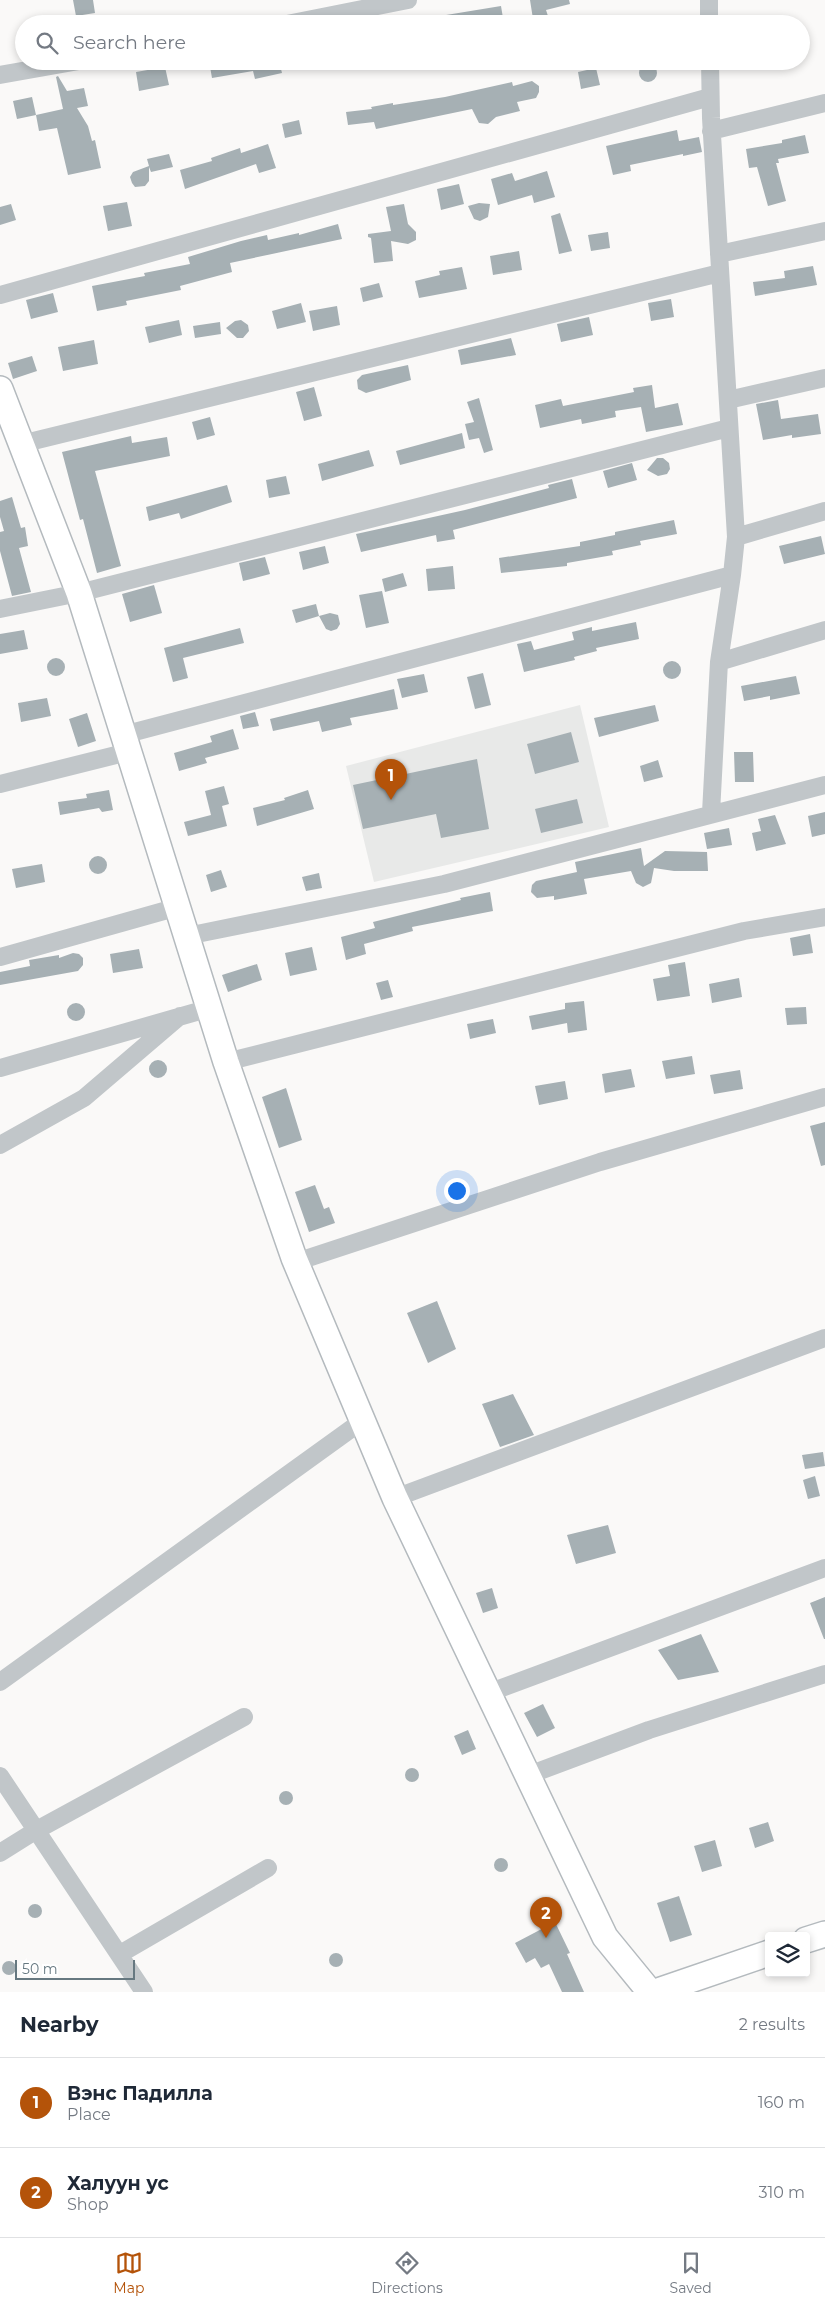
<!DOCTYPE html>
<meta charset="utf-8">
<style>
body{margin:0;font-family:Montserrat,sans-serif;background:#f6f6f7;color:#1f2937}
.controls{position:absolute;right:15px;bottom:15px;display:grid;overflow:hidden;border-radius:5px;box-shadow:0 2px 8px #0003}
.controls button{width:45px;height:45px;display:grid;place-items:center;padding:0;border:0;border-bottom:1px solid #e0e1e3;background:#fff;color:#1f2937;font:25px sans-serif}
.scale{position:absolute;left:15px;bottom:12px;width:120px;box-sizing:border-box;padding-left:5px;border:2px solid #667880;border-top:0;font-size:14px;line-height:18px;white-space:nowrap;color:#667880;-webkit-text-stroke:4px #fff;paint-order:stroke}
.you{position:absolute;left:456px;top:1190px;width:18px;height:18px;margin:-12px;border:4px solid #fff;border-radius:50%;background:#1a73e8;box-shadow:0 0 0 8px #1a73e833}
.badge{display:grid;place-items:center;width:32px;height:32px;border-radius:50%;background:#b45309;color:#fff;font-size:16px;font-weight:700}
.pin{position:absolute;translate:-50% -41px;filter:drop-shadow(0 1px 2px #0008)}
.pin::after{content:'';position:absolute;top:26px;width:18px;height:15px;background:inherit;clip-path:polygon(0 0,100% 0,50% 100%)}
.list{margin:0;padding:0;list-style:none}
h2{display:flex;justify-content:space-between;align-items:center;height:65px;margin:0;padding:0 20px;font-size:21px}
h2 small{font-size:16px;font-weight:400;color:#747a83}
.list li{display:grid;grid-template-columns:32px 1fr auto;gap:15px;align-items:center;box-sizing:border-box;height:90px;padding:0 20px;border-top:1px solid #e0e1e3}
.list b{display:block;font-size:19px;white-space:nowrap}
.list p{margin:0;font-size:16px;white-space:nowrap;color:#747a83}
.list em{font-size:16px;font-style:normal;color:#747a83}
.icon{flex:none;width:28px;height:28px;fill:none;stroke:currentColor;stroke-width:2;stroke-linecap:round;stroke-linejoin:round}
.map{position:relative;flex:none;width:825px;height:1992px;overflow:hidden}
.search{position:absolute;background:#fff;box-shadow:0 2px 8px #0003;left:15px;right:15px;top:15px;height:55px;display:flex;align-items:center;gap:12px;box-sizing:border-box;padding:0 18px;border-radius:28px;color:#747a83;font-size:19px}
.sheet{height:245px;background:#fff}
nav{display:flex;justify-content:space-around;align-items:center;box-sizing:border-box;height:70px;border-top:1px solid #e0e1e3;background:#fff;font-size:14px;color:#747a83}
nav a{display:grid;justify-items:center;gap:2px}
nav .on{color:#b45309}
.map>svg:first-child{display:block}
</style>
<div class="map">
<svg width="825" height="1992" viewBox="0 0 825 1992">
<rect width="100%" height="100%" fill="#faf9f8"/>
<!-- built -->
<path fill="#e8e9e8" d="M580,705L609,827L374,882L346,766Z"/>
<!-- building -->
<path fill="#a6b0b4" d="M73,0H93L95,13L76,16Z
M530,0H569L570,4L546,10L548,16L533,19Z
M501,6L504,24H435L434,17Z
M209,61H279L282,73L255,79L253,71L212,78Z
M639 73a9 9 0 1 1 18 0a9 9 0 1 1-18 0Z
M165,67L169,85L139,91L136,72Z
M596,68L600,85L581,89L578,72Z
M58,76L67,91L84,88L88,106L77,108L88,126L92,141L95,140L101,168L68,175L57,128L39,131L36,115L63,109L56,77Z
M532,81L539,86V92L536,98L517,102L520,111L496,117L488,124L479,123L472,109L376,129L374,122L348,125L346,112L372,109L371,107L393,103V105L445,97L512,82L513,86Z
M32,97L36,115L17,119L13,101Z
M299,120L302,134L285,138L282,124Z
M677,130L679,141L699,137L702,152L683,156V154L630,165L631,171L613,175L606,146Z
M805,135L809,153L778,159L779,163H776L786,201L768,206L757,167L749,168L746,149L782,143V140Z
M268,144L276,168L259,173L256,164L185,189L180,170L212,161L211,158L240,148L241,153Z
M169,154L173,167L151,172L149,167V181L145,186L135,187L132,183L130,177L133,172L149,166L147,159Z
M547,171L555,197L534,203L532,195L498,205L491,179L512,173L515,181Z
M459,184L464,204L441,210L437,189Z
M127,202L132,226L108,231L103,206Z
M479,203L490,204L488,217L480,221L474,219L468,206Z
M11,204L16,220L0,225V207Z
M404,204L408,224L416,232V240L408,244L391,241L393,261L374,263L371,238L368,237V234L391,231L386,207Z
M560,213L572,251L559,254L551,216Z
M338,224L342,239L230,263L232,272L180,286L181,290L126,301L127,305L97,311L92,286L145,276L144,273L190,264L188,257L241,241L267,235L268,240L299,233V235Z
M608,232L610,248L591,251L588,235Z
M519,251L522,270L493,275L490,256Z
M813,266L817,285L755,296L753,282L785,278L784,271Z
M462,267L467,289L419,298L415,281L440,275L439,271Z
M379,283L383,297L363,302L360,288Z
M53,293L58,312L31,319L26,300Z
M671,299L674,317L651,321L648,303Z
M301,303L306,322L277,329L272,311Z
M337,306L340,325L313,331L309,311Z
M589,317L593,335L561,342L557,324Z
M179,320L182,335L149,343L145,327Z
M241,320L248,325L249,331L243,338H237L226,328L235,321Z
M220,322L221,334L195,338L193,326Z
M511,338L516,355L461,365L458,350Z
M94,340L98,364L63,371L58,347Z
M32,356L37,371L13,379L8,363Z
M408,365L411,380L366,393L358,389L357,380L362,375Z
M652,385L655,408L678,403L683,425L646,432L641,407L615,411L616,417L582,424L581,419L540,428L535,405L561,399L563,406L634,392L633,388Z
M314,387L322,416L304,421L296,392Z
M479,398L493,450L484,453L479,438L469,440L465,424L474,422L467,402Z
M778,400L781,419L818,414L821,434L792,438V435L763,440L756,404Z
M210,417L215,435L197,440L192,422Z
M462,433L465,448L400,465L396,451Z
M131,436L132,443L167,437L170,456L95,471L121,566L97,573L83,519L80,520L62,452Z
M369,450L374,466L322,481L318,464Z
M657,458H663L669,463L670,469L667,474L658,476L647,470Z
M632,463L637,480L608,488L603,471Z
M286,476L290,494L269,498L266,480Z
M572,479L577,498L453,530L455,539L437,542L436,535L361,552L356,534L465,510L549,488L548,485Z
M227,485L232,502L181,519L179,513L149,521L146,507Z
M12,497L21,528L25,527L28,546L19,548L31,592L12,596L0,551V532L4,531L0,517V501Z
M674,520L677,534L640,541L641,545L612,551L613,555L567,563V566L501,573L499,558L580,546V542L615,535V532Z
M821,536L825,554L784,564L779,546Z
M325,546L329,563L303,570L299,552Z
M265,557L270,574L243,581L239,563Z
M453,566L455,589L428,591L426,569Z
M403,573L407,586L385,592L382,579Z
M154,585L162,613L130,622L122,594Z
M382,591L389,623L366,628L359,595Z
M316,604L319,616L330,613L338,615L340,624L337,629L331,631L326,629L319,616L296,623L292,610Z
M636,622L639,639L596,648L597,651L574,657L575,660L524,672L517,644L531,641L534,650L574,640L572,632L592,627V631Z
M240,628L244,643L183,658L188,678L173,682L164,648Z
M24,630L28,649L0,654V634Z
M47 667a9 9 0 1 1 18 0a9 9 0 1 1-18 0Z
M663 670a9 9 0 1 1 18 0a9 9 0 1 1-18 0Z
M483,673L491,705L475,709L467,677Z
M424,674L428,692L402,698L397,679Z
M796,676L800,694L770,700V696L744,701L741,686Z
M394,689L398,709L350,718L352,725L322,732L319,721L273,731L270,719Z
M47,698L51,716L21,722L18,703Z
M655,705L659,721L599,737L594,718Z
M255,712L259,726L243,729L240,716Z
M87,713L96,741L78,747L69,719Z
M233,729L239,749L205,758L207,763L179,771L174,753L212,742L210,736Z
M571,732L579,762L535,774L527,744Z
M734,752H753L754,782H735Z
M477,759L489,829L441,838L436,814L363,829L353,785Z
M658,760L663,777L644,782L640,766Z
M224,786L229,804L222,806L227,826L188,836L184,822L211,815L205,791Z
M109,790L113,810L102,812L99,808L60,815L58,802L87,798L86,794Z
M308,790L314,809L257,826L253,808L285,800L284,798Z
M577,799L583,823L541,833L535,809Z
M825,812V834L812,837L808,816Z
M775,815L786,844L756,851L752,833L761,831L758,819Z
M729,828L732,845L707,849L704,833Z
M641,848L644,866L665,851L707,852L708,871H674L654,868L651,883L643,887L636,883L631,871L584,879L587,894L554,900V896L537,898L531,892L532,885L536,881L577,872L575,862Z
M89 865a9 9 0 1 1 18 0a9 9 0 1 1-18 0Z
M42,864L45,882L16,888L12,869Z
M221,870L227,887L211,892L206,875Z
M319,873L322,888L306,891L302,877Z
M490,892L493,911L412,927L413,931L364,944L366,954L346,960L341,937L375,928L373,922L461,900L460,898Z
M810,934L813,953L793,956L790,938Z
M312,947L317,970L290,976L285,953Z
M139,949L143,968L113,973L110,954Z
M73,953L79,954L83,958V965L78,971L0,985V972L30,966L29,960L59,955V958Z
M685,962L690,996L657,1001L653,979L670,976L668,965Z
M257,964L262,980L228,992L222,975Z
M739,978L742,997L712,1003L709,984Z
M388,980L393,997L381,1000L376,983Z
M584,1001L587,1030L568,1033L567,1023L532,1030L529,1016L565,1009V1003Z
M67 1012a9 9 0 1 1 18 0a9 9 0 1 1-18 0Z
M806,1007L807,1024L787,1025L785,1008Z
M493,1019L496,1033L470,1039L467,1024Z
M692,1056L695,1074L666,1079L662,1061Z
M149 1069a9 9 0 1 1 18 0a9 9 0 1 1-18 0Z
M631,1069L635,1087L605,1093L602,1074Z
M740,1070L743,1089L714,1094L710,1075Z
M565,1081L568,1099L539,1105L535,1086Z
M286,1088L302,1140L279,1148L262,1097Z
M825,1122V1165L821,1166L810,1126Z
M315,1185L324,1209L329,1207L335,1223L309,1232L295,1192Z
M437,1301L456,1349L428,1363L407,1313Z
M513,1394L534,1435L500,1447L482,1404Z
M823,1452L825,1466L805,1469L802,1455Z
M815,1476L820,1496L808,1499L803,1480Z
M608,1525L616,1553L576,1564L567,1535Z
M492,1588L498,1608L483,1613L476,1593Z
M825,1597V1639H824L810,1603Z
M701,1634L719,1672L678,1680L658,1650Z
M543,1704L555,1728L537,1737L524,1713Z
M468,1730L476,1749L462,1755L454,1736Z
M405 1775a7 7 0 1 1 14 0a7 7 0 1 1-14 0Z
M279 1798a7 7 0 1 1 14 0a7 7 0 1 1-14 0Z
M768,1822L774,1841L755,1848L749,1828Z
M715,1840L722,1866L702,1872L694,1846Z
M494 1865a7 7 0 1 1 14 0a7 7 0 1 1-14 0Z
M679,1896L692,1935L670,1942L657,1903Z
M28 1911a7 7 0 1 1 14 0a7 7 0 1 1-14 0Z
M555,1922L570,1953L567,1954L584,1992H562L549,1964L541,1968L535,1958L526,1963L515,1943Z
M329 1960a7 7 0 1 1 14 0a7 7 0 1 1-14 0Z
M2 1968a7 7 0 1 1 14 0a7 7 0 1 1-14 0Z"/>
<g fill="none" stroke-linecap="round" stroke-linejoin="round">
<!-- secondary casing -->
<g stroke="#b4babe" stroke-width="28">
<path id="secondary" d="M0,389L79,593L226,1062L294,1258L395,1498L605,1937L650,1992
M806,1940L825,1934
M655,1992L769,1953"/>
</g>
<!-- street -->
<path stroke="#c1c6c9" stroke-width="18" d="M709,0V24
M287,24L408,0
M710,61L711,118L736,537L732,575L719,662L711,813
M0,75L79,61
M711,131L825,103
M719,254L825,231
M0,295L710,97
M728,400L825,378
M21,444L720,273
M736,537L825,511
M0,609L79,593L729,428
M719,662L825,630
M123,735L732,575
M0,784L128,752
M187,936L444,884L825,785
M0,957L178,907
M226,1062L744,931L825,917
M0,1068L210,1008
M0,1145L84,1098L180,1016
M296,1262L600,1162L825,1097
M395,1498L825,1338
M0,1682L362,1421
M488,1693L825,1568
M529,1775L649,1730L825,1674
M0,1776L144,1992
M0,1853L35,1831L244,1717
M120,1954L268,1868"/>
<!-- secondary -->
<use href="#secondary" stroke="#fff" stroke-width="25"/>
</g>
</svg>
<div class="controls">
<button><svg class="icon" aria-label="layers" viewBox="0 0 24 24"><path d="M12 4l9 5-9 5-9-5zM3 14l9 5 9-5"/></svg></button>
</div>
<div class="scale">50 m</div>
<div class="you"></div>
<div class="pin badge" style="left:391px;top:800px">1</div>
<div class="pin badge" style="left:546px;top:1938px">2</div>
<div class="search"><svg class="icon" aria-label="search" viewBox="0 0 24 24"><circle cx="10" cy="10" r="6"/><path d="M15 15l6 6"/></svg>Search here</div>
</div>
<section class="sheet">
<h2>Nearby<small>2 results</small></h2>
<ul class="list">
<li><span class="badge">1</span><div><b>Вэнс Падилла</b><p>Place</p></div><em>160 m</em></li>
<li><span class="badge">2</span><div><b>Халуун ус</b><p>Shop</p></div><em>310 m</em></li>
</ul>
</section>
<nav>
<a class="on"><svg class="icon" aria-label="map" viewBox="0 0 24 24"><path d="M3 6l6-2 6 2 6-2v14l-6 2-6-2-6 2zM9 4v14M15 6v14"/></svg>Map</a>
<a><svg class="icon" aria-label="directions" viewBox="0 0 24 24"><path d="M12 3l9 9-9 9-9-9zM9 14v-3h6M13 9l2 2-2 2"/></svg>Directions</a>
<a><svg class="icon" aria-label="saved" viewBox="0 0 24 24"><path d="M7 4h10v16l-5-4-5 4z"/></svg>Saved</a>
</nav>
